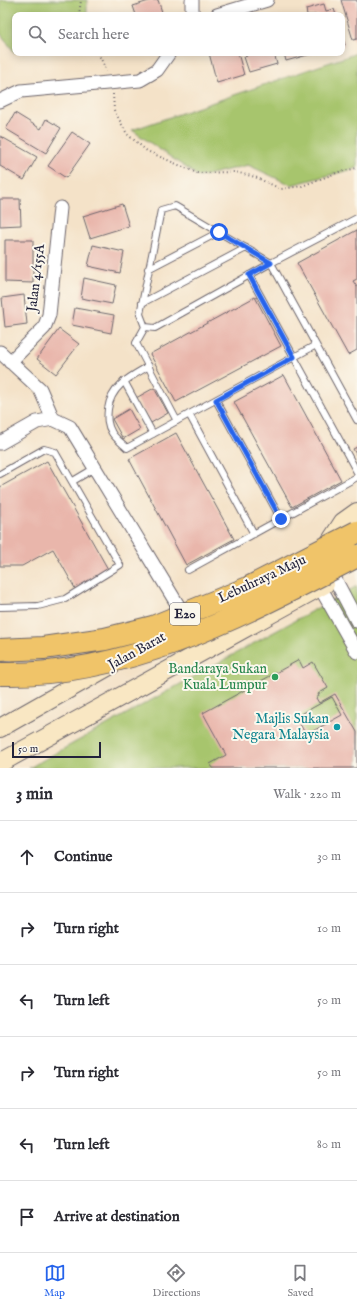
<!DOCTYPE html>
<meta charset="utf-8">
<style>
body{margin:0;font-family:"IM FELL English",serif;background:#f2f2f3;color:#2b2b33}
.scale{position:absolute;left:12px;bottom:10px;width:89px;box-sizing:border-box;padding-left:4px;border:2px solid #22223b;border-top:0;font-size:11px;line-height:14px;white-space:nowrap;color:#22223b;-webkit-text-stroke:3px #fbf7ec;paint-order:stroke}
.stop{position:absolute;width:12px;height:12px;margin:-9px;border:3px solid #2563eb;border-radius:50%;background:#fff}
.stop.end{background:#2563eb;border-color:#fff;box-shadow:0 1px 4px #0008}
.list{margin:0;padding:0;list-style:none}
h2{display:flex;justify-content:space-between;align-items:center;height:52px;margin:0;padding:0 16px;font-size:17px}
h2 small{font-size:13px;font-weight:400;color:#7c7c81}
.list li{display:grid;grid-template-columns:26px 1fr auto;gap:12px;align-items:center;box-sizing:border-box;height:72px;padding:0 16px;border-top:1px solid #e1e1e2}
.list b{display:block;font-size:15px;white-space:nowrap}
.list em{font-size:13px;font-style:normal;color:#7c7c81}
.icon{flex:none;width:22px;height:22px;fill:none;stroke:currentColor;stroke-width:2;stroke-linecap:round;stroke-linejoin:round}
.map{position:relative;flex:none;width:357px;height:768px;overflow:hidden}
.search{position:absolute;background:#fff;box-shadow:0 2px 10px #0003;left:12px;right:12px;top:12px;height:44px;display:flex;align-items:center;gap:10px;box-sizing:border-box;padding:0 14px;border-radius:8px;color:#7c7c81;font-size:15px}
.sheet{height:484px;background:#fff}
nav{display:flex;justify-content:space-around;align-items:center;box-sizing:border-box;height:56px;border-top:1px solid #e1e1e2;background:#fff;font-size:11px;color:#7c7c81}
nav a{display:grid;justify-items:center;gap:2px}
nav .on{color:#2563eb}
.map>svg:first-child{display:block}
</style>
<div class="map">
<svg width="357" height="768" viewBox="0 0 357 768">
<rect width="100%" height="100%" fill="#fbf7ec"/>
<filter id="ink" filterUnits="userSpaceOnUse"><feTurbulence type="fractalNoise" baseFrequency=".025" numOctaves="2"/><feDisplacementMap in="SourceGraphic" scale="8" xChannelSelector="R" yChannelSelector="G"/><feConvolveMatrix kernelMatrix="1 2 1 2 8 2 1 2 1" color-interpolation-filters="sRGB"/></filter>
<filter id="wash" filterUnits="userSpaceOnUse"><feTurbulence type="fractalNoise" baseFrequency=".012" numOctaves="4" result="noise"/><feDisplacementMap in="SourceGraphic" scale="16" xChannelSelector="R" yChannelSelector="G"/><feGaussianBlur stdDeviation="0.9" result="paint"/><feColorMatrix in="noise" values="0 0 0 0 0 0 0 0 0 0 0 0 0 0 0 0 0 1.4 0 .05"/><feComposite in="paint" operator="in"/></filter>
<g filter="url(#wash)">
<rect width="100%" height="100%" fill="#f4e2c8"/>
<!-- green -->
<path fill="#a7c56d" stroke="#647454" d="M0,0H87V15H15V53L0,33Z
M357,53V168L291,185L248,165L199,177L132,130Z
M357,586V768H29Z"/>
<g id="blocks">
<!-- building -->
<path fill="#e9b6ab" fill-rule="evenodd" d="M152,0H158L163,15H136L133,6Z
M341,0H357V39L353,40Z
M324,4L326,11L334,9L336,15H307L306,9Z
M342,36L345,45L342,46Z
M209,53H238L244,75L217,83Z
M246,53H274L277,64L249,72L244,57L247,56Z
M284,53H311V54L286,61Z
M15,113L41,129L46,119L61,128L46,153L6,129Z
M72,132L90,144L66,178L48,166Z
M0,136L37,157L24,180L0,166Z
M0,199H20L21,225L0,226Z
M122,204L129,226L90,238L83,216Z
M357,230V279L353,281L357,287V350L348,355L297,263Z
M5,240H33V283L5,282Z
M93,245L124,252L120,273L88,266Z
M84,278L116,285L112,304L81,298Z
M24,295L27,324L5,327L2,298Z
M255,297L281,346L176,402L150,354Z
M75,308L114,315L111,333L72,325Z
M59,329L79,344L56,374L37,359Z
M284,375L341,480L292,507L234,402Z
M154,388L168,413L151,423L136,398Z
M129,409L140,429L123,439L112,419Z
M176,433L234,539L186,565L129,459Z
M357,447V456L353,449Z
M47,461L109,571L76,590L53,549L22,566H0V487Z
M299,660L303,668L313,662L328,688L318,694L319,696L316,698L319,703L335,694L357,732V768H213L210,764L226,755L203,713ZM332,697L342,715L306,735L296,717Z"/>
</g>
</g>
<g filter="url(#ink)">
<use href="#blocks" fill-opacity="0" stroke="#6c656c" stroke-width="1"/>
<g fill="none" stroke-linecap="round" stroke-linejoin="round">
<!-- service casing -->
<g stroke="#6c656c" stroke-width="8">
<path id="service" d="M175,206L271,263L155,328L145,327L140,314L161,210Z
M357,218L271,263L357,420
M148,269L219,232
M249,275L357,472
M142,303L246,248
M145,327L136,343L177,421
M149,366C130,377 111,386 108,409C107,418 107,425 112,433C115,438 122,443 127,448L316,345
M124,381L153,434
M216,400L281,519
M189,414L254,534
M0,474L44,449L55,452L120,565L65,599L38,606L0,607
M73,481L95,468
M188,570L357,477"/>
</g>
<!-- minor casing -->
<g stroke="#6c656c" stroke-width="15">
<path id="minor" d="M192,0V15
M217,15L267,0
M0,101L21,91L140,80L157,70L169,53
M0,352L40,389L53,419
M10,362L44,328L49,315L60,208
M0,443L37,422L53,419L70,427L199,640
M335,579L357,621
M320,587L357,652"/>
</g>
<!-- secondary casing -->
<g stroke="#6c656c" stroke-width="20">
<path id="secondary" d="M330,542L343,522L357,512
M0,728L111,665
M0,763L325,584"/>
</g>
<!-- path -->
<path stroke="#6c656c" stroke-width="2" stroke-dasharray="1 3" stroke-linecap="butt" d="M79,15L81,0
M98,53L107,71
M113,94L114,110L127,134L147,151L197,173L235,172L255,177L281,189L302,186L339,172L357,168"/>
<!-- service -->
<use href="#service" stroke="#fff" stroke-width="6"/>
<!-- minor -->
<use href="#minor" stroke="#fff" stroke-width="13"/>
<!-- secondary -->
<use href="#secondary" stroke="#f9e7c3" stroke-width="18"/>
<!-- motorway-bridge casing -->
<g stroke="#6c656c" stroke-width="24" stroke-linecap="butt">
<path id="motorway-bridge" d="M0,650L43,648L105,639L153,627L248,588L357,532
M0,674C130,677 245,614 357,556"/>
</g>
<!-- motorway-bridge -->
<use href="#motorway-bridge" stroke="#f0c469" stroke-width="22"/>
</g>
</g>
<g fill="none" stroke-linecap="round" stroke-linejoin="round" filter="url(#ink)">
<!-- route -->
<path stroke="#2563eb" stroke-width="5" d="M219,232L271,263L249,275L294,357L216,400L281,519"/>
</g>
<!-- markers -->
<circle fill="#2e9e5b" stroke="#fbf7ec" stroke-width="1.5" cx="275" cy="677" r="4"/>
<circle fill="#0f9aa8" stroke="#fbf7ec" stroke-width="1.5" cx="337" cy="727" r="4"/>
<g text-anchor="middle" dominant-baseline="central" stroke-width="4" stroke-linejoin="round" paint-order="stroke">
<!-- shield labels -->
<rect fill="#fbf7ec" stroke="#636270" stroke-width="1" x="170" y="603" width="30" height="22" rx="3"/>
<g font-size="13" font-weight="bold" fill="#22223b">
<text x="185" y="614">E20</text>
</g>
<!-- street labels -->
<g font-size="14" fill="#22223b" stroke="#fbf7ec">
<text transform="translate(36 278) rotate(-83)">Jalan 4/155A</text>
<text transform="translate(262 579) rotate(-25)">Lebuhraya Maju</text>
<text transform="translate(137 651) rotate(-29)">Jalan Barat</text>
</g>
<!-- leisure labels -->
<g font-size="14" fill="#27864d" stroke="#fbf7ec" text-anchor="end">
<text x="267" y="669">Bandaraya Sukan<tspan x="267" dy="16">Kuala Lumpur</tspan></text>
</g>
<!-- culture labels -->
<g font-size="14" fill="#0d838f" stroke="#fbf7ec" text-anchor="end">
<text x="329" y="719">Majlis Sukan<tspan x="329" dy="16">Negara Malaysia</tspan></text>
</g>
</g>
</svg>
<div class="scale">50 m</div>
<div class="stop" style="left:219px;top:232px"></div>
<div class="stop end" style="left:281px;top:519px"></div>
<div class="search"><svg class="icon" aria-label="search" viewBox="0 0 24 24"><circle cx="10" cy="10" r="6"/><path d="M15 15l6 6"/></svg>Search here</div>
</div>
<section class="sheet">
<h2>3 min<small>Walk · 220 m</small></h2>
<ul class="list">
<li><svg class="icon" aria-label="ahead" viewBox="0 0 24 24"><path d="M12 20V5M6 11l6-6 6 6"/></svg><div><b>Continue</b></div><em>30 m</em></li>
<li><svg class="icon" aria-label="right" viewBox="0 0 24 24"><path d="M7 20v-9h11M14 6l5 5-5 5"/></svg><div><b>Turn right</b></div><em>10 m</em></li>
<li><svg class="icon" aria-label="left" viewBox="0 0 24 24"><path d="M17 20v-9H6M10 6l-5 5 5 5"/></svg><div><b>Turn left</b></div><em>50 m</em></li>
<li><svg class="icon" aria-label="right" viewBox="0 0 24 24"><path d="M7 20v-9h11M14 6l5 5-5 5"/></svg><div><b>Turn right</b></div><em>50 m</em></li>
<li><svg class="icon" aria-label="left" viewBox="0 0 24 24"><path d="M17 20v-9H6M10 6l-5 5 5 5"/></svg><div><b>Turn left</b></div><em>80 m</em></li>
<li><svg class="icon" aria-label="arrive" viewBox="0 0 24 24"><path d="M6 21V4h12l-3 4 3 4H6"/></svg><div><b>Arrive at destination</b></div></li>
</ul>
</section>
<nav>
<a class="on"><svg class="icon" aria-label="map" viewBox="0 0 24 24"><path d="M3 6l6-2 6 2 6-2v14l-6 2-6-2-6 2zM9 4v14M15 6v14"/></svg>Map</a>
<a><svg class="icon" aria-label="directions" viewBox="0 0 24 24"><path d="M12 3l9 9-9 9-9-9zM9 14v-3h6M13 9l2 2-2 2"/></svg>Directions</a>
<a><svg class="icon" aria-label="saved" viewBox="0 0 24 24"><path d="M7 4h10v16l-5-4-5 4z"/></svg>Saved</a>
</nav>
